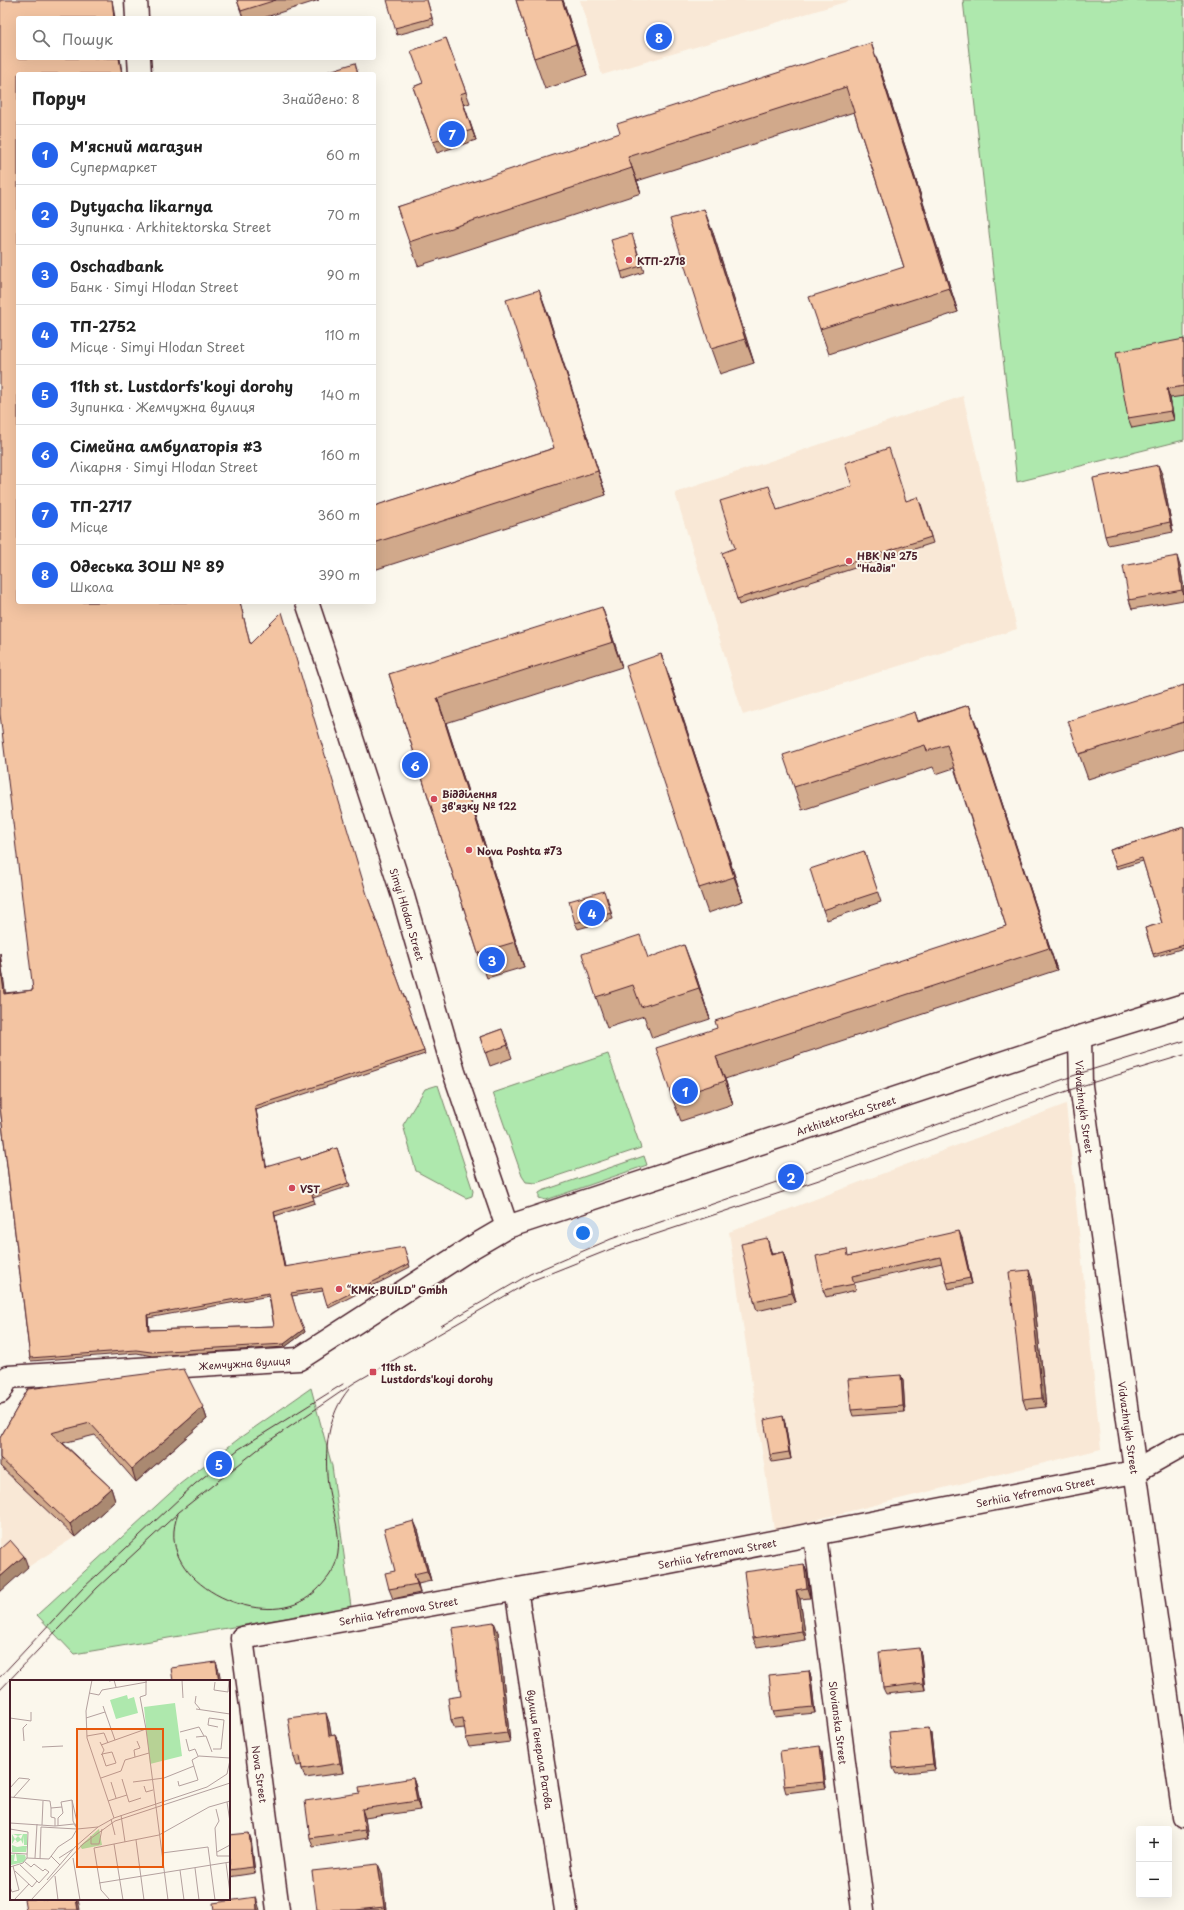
<!DOCTYPE html>
<html lang="uk">
<meta charset="utf-8">
<style>
body{margin:0;font-family:"Playpen Sans",sans-serif;background:#f6f6f6;color:#222}
.controls{position:absolute;right:12px;bottom:12px;display:grid;overflow:hidden;border-radius:4px;box-shadow:0 4px 16px #0002}
.controls button{width:36px;height:36px;display:grid;place-items:center;padding:0;border:0;border-bottom:1px solid #e0e0e0;background:#fff;color:#222;font:20px sans-serif}
.you{position:absolute;left:583px;top:1233px;width:14px;height:14px;margin:-10px;border:3px solid #fff;border-radius:50%;background:#1a73e8;box-shadow:0 0 0 6px #1a73e833}
.badge{display:grid;place-items:center;width:26px;height:26px;border-radius:50%;background:#2563eb;color:#fff;font-size:13px;font-weight:700}
.pin{position:absolute;translate:-50% -50%;border:2px solid #fff;box-shadow:0 1px 4px #0006}
.list{margin:0;padding:0;list-style:none}
h2{display:flex;justify-content:space-between;align-items:center;height:52px;margin:0;padding:0 16px;font-size:17px}
h2 small{font-size:13px;font-weight:400;color:#767676}
.list li{display:grid;grid-template-columns:26px 1fr auto;gap:12px;align-items:center;box-sizing:border-box;height:60px;padding:0 16px;border-top:1px solid #e0e0e0}
.list b{display:block;font-size:15px;white-space:nowrap}
.list p{margin:0;font-size:13px;white-space:nowrap;color:#767676}
.list em{font-size:13px;font-style:normal;color:#767676}
.icon{flex:none;width:22px;height:22px;fill:none;stroke:currentColor;stroke-width:2;stroke-linecap:round;stroke-linejoin:round}
.map{position:relative;flex:none;width:1184px;height:1910px;overflow:hidden}
.search{position:absolute;background:#fff;box-shadow:0 4px 16px #0002;left:16px;top:16px;width:360px;height:44px;display:flex;align-items:center;gap:10px;box-sizing:border-box;padding:0 14px;border-radius:4px;color:#767676;font-size:15px}
.panel{position:absolute;background:#fff;box-shadow:0 4px 16px #0002;left:16px;top:72px;width:360px;height:532px;border-radius:4px}
.map>svg:first-child{display:block}
</style>
<div class="map">
<svg width="1184" height="1910" viewBox="0 0 1184 1910">
<rect width="100%" height="100%" fill="#fbf7ec"/>
<filter id="ink" filterUnits="userSpaceOnUse"><feTurbulence type="fractalNoise" baseFrequency=".025" numOctaves="2"/><feDisplacementMap in="SourceGraphic" scale="8" xChannelSelector="R" yChannelSelector="G"/><feConvolveMatrix kernelMatrix="1 2 1 2 8 2 1 2 1" color-interpolation-filters="sRGB"/></filter>
<g filter="url(#ink)">
<!-- built -->
<path fill="#f9e8d6" d="M580,0H852L602,75Z
M963,396L1017,629L743,715L675,493Z
M1066,1104L1101,1449L774,1530L729,1232Z
M0,1466L75,1537L28,1567L0,1592Z"/>
<!-- green -->
<path fill="#aee8ad" stroke="#7c846c" d="M963,0H1184V440L1017,482Z
M608,1054L641,1148L536,1183L526,1182L522,1176L493,1093Z
M438,1085L473,1191L472,1196L466,1198L416,1171L403,1125L425,1089Z
M644,1156L647,1165L546,1200L539,1198V1193L542,1191Z
M311,1388L332,1466L351,1607L74,1654L37,1615L180,1484L241,1437Z"/>
<g fill="none" stroke-linecap="round" stroke-linejoin="round">
<!-- minor casing -->
<g stroke="#4a1f2b" stroke-width="25">
<g id="minor">
<path id="s1" d="M0,1392L8,1377L299,1359L471,1248L507,1227"/>
<path id="s2" d="M815,1535L863,1910"/>
<path id="s3" d="M516,1589L566,1910"/>
<path id="s4" d="M278,1910L242,1638L664,1563L1134,1472L1184,1444"/>
</g>
</g>
<!-- tertiary casing -->
<g stroke="#4a1f2b" stroke-width="25">
<g id="tertiary">
<path d="M136,0L137,18"/>
<path d="M139,58L140,74"/>
<path id="s5" d="M307,602L334,683L403,896L454,1072L507,1227L1080,1037L1184,1005"/>
<path id="s6" d="M1080,1037L1081,1086L1184,1817"/>
</g>
</g>
<!-- minor -->
<use href="#minor" stroke="#fbf7ec" stroke-width="22"/>
<!-- tertiary -->
<use href="#tertiary" stroke="#fbf7ec" stroke-width="22"/>
<!-- tram -->
<path stroke="#4a1f2b" stroke-width="1" d="M441,1326L530,1274L611,1239L791,1177L1081,1073L1184,1041
M178,1514C152,1577 250,1627 300,1602C312,1596 321,1587 329,1576C349,1548 332,1514 328,1485C324,1452 327,1415 349,1389
M0,1677L83,1588L195,1484L239,1449L343,1384
M0,1690L97,1588L179,1512L266,1443L354,1383L531,1281L611,1249L819,1180L1081,1086L1184,1055"/>
</g>
<!-- wall -->
<path fill="#d1a98b" stroke="#4a1f2b" fill-rule="evenodd" d="M237,0H319L263,18H243Z
M427,0L434,25L397,35L395,28Z
M516,0H563L587,75L545,89L534,58Z
M446,38L470,103L464,105L476,140L437,153L413,87L423,83Z
M880,68L958,312L829,354L820,329L904,267L854,112L637,181L641,193L418,266L397,207Z
M713,233L754,363L720,374L711,349Z
M634,241L644,272L623,279L621,272Z
M548,315L606,495L374,570V503L375,506L554,448Z
M1184,339V396L1170,398L1174,420L1132,428L1128,418Z
M1162,474L1173,532L1108,545L1105,536Z
M906,501L921,504L933,543L739,605L737,599L735,548L777,510Z
M1180,566L1184,589V600L1132,609L1129,600Z
M18,602H240L250,644L369,901L425,1054L256,1110L266,1167L301,1160L337,1148L350,1186L313,1198L315,1203L275,1216L285,1267L405,1251L410,1267L329,1308L323,1291L292,1296L297,1315L305,1332L285,1347L152,1356L137,1353L31,1361L30,1358L0,1107V953L5,993L33,990ZM269,1296L274,1326L149,1330L148,1318Z
M611,632L622,667L446,723L524,967L487,978L478,953L389,674Z
M670,679L743,901L708,913L699,888Z
M1184,685V749L1088,779L1079,754Z
M969,705L977,727L1057,970L725,1079L733,1104L681,1121L672,1098L717,1028L1006,926L954,768L936,774L933,767L802,810L794,787L915,712L918,721Z
M1184,827V948L1154,957L1145,928L1162,923L1143,861L1117,869L1110,850Z
M864,851L881,902L827,920L823,910Z
M607,897L613,919L578,929L575,923Z
M649,957L696,976L710,1019L652,1038L644,1016L607,1028L596,997Z
M502,1029L512,1058L490,1066L480,1037Z
M962,1238L972,1284L949,1289L947,1283L942,1263L854,1283L856,1290L826,1297L823,1290L849,1256Z
M770,1248L772,1254L783,1252L786,1261L796,1302L757,1311L754,1301Z
M1032,1279L1046,1407L1026,1409L1023,1400Z
M901,1375L903,1381L905,1412L853,1416L851,1410Z
M28,1389L203,1407L207,1419L136,1482L95,1435L63,1443L111,1488L115,1501L75,1537L0,1466V1438Z
M785,1423L791,1459L772,1462L770,1455Z
M418,1530L431,1581L418,1584L420,1593L393,1599L389,1589L395,1571Z
M804,1564L807,1573L810,1598L800,1599L806,1640L757,1647L753,1638Z
M498,1632L510,1742L469,1747L466,1738L465,1728L455,1729L451,1720L461,1696Z
M921,1654L925,1690L886,1694L883,1688Z
M809,1671L811,1677L815,1713L775,1717L773,1711Z
M329,1722L331,1736L335,1735L339,1744L343,1773L305,1778L302,1769L301,1765L297,1766L294,1757Z
M929,1728L931,1734L935,1770L896,1774L893,1768Z
M822,1752L826,1788L786,1793L784,1786Z
M413,1778L416,1787L420,1810L365,1818L368,1838L313,1847L310,1838L360,1793Z
M229,1835L251,1839L255,1873L229,1877Z
M382,1873L386,1910H317Z"/>
<!-- shaded-wall -->
<path fill="#aa8971" stroke="#4a1f2b" d="M112,0L115,18H114Z
M562,0H563L587,75L576,44Z
M871,43L880,68L958,312L949,288Z
M119,58H120L122,74Z
M460,94L464,105L476,140L472,130Z
M628,157L637,181L641,193L632,168Z
M704,209L713,233L754,363L745,339Z
M539,290L548,315L606,495L598,471Z
M1167,389L1170,398L1174,420L1171,411Z
M1158,465L1162,474L1173,532L1170,522Z
M1177,556L1180,566L1184,589V595L1182,590Z
M602,607L611,632L622,667L613,642Z
M661,654L670,679L743,901L734,877Z
M437,698L446,723L524,967L515,942Z
M969,705L977,727L1057,970L1049,948Z
M684,945L696,976L710,1019L699,988Z
M0,953L6,997L4,994L0,959Z
M716,1057L725,1079L733,1104L725,1081Z
M255,1106L256,1110L267,1170L266,1167Z
M274,1212L275,1216L285,1270L284,1267Z
M959,1231L962,1238L972,1284L970,1278Z
M767,1238L770,1248L774,1264L771,1255Z
M783,1252L786,1261L796,1302L792,1293Z
M1029,1270L1032,1279L1046,1407L1042,1398Z
M147,1315L148,1318L149,1333L148,1330Z
M304,1329L305,1332L285,1347L284,1344Z
M901,1375L903,1381L905,1412L903,1406Z
M203,1407L207,1419L136,1482L132,1469Z
M783,1416L785,1423L791,1459L789,1452Z
M111,1488L115,1501L75,1537L70,1524Z
M414,1521L418,1530L431,1581L427,1571Z
M24,1556L28,1567L0,1592V1577Z
M804,1564L807,1573L810,1598L807,1588Z
M414,1574L418,1584L420,1593L417,1584Z
M796,1590L800,1599L806,1640L802,1631Z
M494,1622L498,1632L510,1742L507,1733Z
M919,1648L921,1654L925,1690L923,1683Z
M216,1662L219,1671L221,1681H219Z
M809,1671L811,1677L815,1713L813,1707Z
M326,1713L329,1722L333,1745L329,1736Z
M929,1728L931,1734L935,1770L933,1764Z
M335,1735L339,1744L343,1773L340,1763Z
M820,1746L822,1752L826,1788L824,1782Z
M413,1778L416,1787L420,1810L417,1801Z
M362,1809L365,1818L368,1838L365,1830Z
M249,1833L251,1839L255,1873L253,1867Z
M378,1864L382,1873L386,1910H385L384,1907Z
M256,1897L259,1907L260,1910H257Z
M76,1899H78L80,1910H78Z"/>
<!-- building -->
<path fill="#f3c4a2" stroke="#4a1f2b" fill-rule="evenodd" d="M0,0H112L114,18H18V58H119L122,74H18V602H240L250,644L282,612L368,898L424,1051L255,1106L266,1167L300,1157L301,1160L337,1148L348,1183L312,1195L314,1200L274,1212L284,1267L404,1247L409,1264L327,1305L322,1288L291,1293L297,1313L304,1329L284,1344L151,1352L136,1350L30,1358L0,1107V959L4,994L33,990L0,714ZM269,1293L274,1326L148,1330L147,1315Z
M237,0H276L241,11Z
M387,0H427L432,18L395,28Z
M516,0H562L576,44L534,58Z
M446,38L466,92L460,94L472,130L433,142L413,87L423,83L411,51Z
M871,43L949,288L820,329L809,297L904,267L846,87L628,157L632,168L409,242L397,207L620,133L617,124Z
M355,63L358,74H320Z
M704,209L745,339L711,349L670,219Z
M632,234L641,266L621,272L611,240Z
M539,290L598,471L374,543V506L554,448L506,300Z
M1184,339V386L1167,389L1171,411L1128,418L1116,352Z
M889,448L906,501L918,497L931,537L737,599L722,553L735,548L720,501L769,486L777,510L852,486L845,463Z
M1158,465L1170,522L1105,536L1093,478Z
M1177,556L1182,590L1129,600L1123,566Z
M602,607L613,642L437,698L515,942L478,953L389,674Z
M661,654L734,877L699,888L626,666Z
M1184,685V722L1079,754L1068,721Z
M969,705L1049,948L716,1057L725,1081L672,1098L656,1048L717,1028L715,1021L1006,926L947,745L927,751L925,745L794,787L783,755L915,712L918,722Z
M1184,827V945L1153,954L1145,928L1162,923L1142,858L1116,866L1110,850Z
M864,851L878,892L823,910L810,869Z
M604,891L611,913L575,923L569,901Z
M640,935L648,958L684,945L699,988L641,1007L633,985L596,997L582,954Z
M502,1029L508,1045L485,1053L480,1037Z
M959,1231L970,1278L947,1283L940,1257L852,1276L854,1284L823,1290L816,1256L847,1249L848,1256Z
M767,1238L771,1255L783,1252L792,1293L754,1301L741,1244Z
M1029,1270L1042,1398L1023,1400L1009,1272Z
M184,1369L203,1407L132,1469L90,1423L51,1433L111,1488L70,1524L0,1458V1438L28,1389Z
M901,1375L903,1406L851,1410L848,1379Z
M783,1416L789,1452L770,1455L764,1420Z
M414,1521L427,1571L414,1574L417,1584L389,1589L385,1573L395,1571L384,1529Z
M10,1540L24,1556L0,1577V1549Z
M804,1564L807,1588L796,1590L802,1631L753,1638L744,1572Z
M494,1622L507,1733L466,1738L463,1718L451,1720L448,1698L461,1696L452,1628Z
M919,1648L923,1683L883,1688L879,1652Z
M216,1662L219,1681H173L171,1668Z
M809,1671L813,1707L773,1711L769,1675Z
M326,1713L329,1736L335,1735L340,1763L302,1769L300,1756L294,1757L288,1718Z
M929,1728L933,1764L893,1768L889,1732Z
M820,1746L824,1782L784,1786L780,1751Z
M413,1778L417,1801L362,1809L365,1830L310,1838L305,1801L360,1793L359,1787Z
M249,1833L253,1867L229,1870V1835Z
M378,1864L384,1907L356,1910H317L312,1871Z
M256,1897L257,1910H214L213,1903Z
M24,1899H76L78,1910H26Z"/>
</g>
<!-- markers -->
<g fill="#d1495b" stroke="#fbf7ec" stroke-width="1.5">
<circle cx="629" cy="260" r="4"/>
<circle cx="849" cy="561" r="4"/>
<circle cx="434" cy="799" r="4"/>
<circle cx="469" cy="850" r="4"/>
<circle cx="292" cy="1188" r="4"/>
<circle cx="339" cy="1289" r="4"/>
<rect x="369" y="1368" width="8" height="8" rx="2"/>
</g>
<g text-anchor="middle" dominant-baseline="central" stroke-width="4" stroke-linejoin="round" paint-order="stroke">
<!-- poi labels -->
<g font-size="10" font-weight="bold" fill="#4a1f2b" stroke="#fbf7ec" text-anchor="start">
<text x="637" y="260">КТП-2718</text>
<text x="857" y="555">НВК № 275<tspan x="857" dy="12">"Надія"</tspan></text>
<text x="442" y="793">Відділення<tspan x="442" dy="12">зв'язку № 122</tspan></text>
<text x="477" y="850">Nova Poshta #73</text>
<text x="300" y="1188">VST</text>
<text x="347" y="1289">“KMK-BUILD” Gmbh</text>
<text x="381" y="1366">11th st.<tspan x="381" dy="12">Lustdords'koyi dorohy</tspan></text>
</g>
<!-- street labels -->
<g font-size="10" fill="#4a1f2b" stroke="#fbf7ec">
<text stroke="none"><textPath href="#s5" startOffset="328">Simyi Hlodan Street</textPath></text>
<text stroke="none"><textPath href="#s6" startOffset="70">Vidvazhnykh Street</textPath></text>
<text stroke="none"><textPath href="#s5" startOffset="1013">Arkhitektorska Street</textPath></text>
<text stroke="none"><textPath href="#s1" startOffset="254">Жемчужна вулиця</textPath></text>
<text stroke="none"><textPath href="#s6" startOffset="394">Vidvazhnykh Street</textPath></text>
<text stroke="none"><textPath href="#s4" startOffset="1081">Serhiia Yefremova Street</textPath></text>
<text stroke="none"><textPath href="#s4" startOffset="757">Serhiia Yefremova Street</textPath></text>
<text stroke="none"><textPath href="#s4" startOffset="433">Serhiia Yefremova Street</textPath></text>
<text stroke="none"><textPath href="#s2" startOffset="189">Slovianska Street</textPath></text>
<text stroke="none"><textPath href="#s3" startOffset="162">вулиця Генерала Ратова</textPath></text>
<text transform="translate(260 1774) rotate(82)">Nova Street</text>
</g>
</g>
<!-- overview -->
<g transform="translate(10 1680)">
<rect width="220" height="220" fill="#fbf7ec"/>
<path d="M117,15L118,19L124,17L128,33L106,39L100,20ZM165,23L172,76L140,84L134,27ZM89,149L92,165L72,169L70,166ZM2,154L5,159L8,156L3,154H13L8,156L11,159L13,154H17V165H14V156L13,164L11,160L8,162L13,165L8,162L2,164L7,162L5,159L2,164ZM2,165L7,167L13,166V171V166H17L16,172H2ZM5,174L4,181H7L6,174L15,175L16,178L14,182L1,185V175Z" fill="#aee8ad"/>
<path fill="none" stroke="#b4a19f" stroke-width="1" d="M82,0L76,31L77,58L104,138M172,0L173,18M99,1L104,0L106,7M205,2L204,10L218,12L219,0M79,13L89,15L92,10L137,2M186,16L185,23L190,29M93,26L105,60M186,29L220,34M0,38L21,41V32M76,38L95,32M136,49L158,220M170,52L189,47L194,56M77,56L94,53L98,63M186,57L196,56L202,72M176,59L179,71L185,69L188,76M14,61L13,48L17,44M90,62L94,70L92,74L96,86L106,83L102,72L92,74L91,75M91,65L136,49L130,17L136,15V0M32,67L53,66M203,69H211L214,40L199,38L198,45L208,47M125,77L124,70L130,68L127,61M91,98L111,91L115,80L139,73M112,99L119,122L131,118M168,101L169,106L188,100L182,80L189,76L220,78M101,102L106,118M123,102L154,98L184,86M134,106L136,112L143,110M0,108L9,98L19,99M0,117L40,121L41,128M3,118L20,99M62,120L63,141L67,149M62,120L67,142L65,146M98,121L117,115M217,122L220,142M206,129L209,141L205,148L207,176H220M111,135L115,162M101,139L105,155M0,143L45,146L64,144M32,145L33,121M45,146V138L41,137V128L52,127M48,146V138L53,133L51,122L62,120M0,149L18,152L17,178M81,156V164H89L92,149M126,160L134,220M104,164L113,220M207,172L220,165M0,173L17,174M152,173L198,167L205,220M41,176L50,185M25,178L27,144M49,178L63,169M63,178L70,220M30,179L31,147L67,149M15,182L21,187L24,184L33,191L35,189L39,192L29,203L27,201M216,183L220,213M0,187L13,183L17,178L39,179L48,167L62,158L67,149L88,147M185,188L189,220M170,190L174,220M5,191L22,207L27,201L10,185M45,196L48,220M37,200L65,167L88,147L104,138L197,107L217,94L220,80M89,203L220,182M0,207L2,212L9,210L3,186M4,220L19,204M21,220L73,164L105,141L220,103M100,220L91,210L84,168L149,155L199,127L220,121"/>
<path fill="#e8590c" fill-opacity="0.15" stroke="#e8590c" stroke-width="2" d="M67,49H153V187H67Z"/>
<rect width="220" height="220" fill="none" stroke="#4a1f2b" stroke-width="2"/>
</g>
</svg>
<div class="controls">
<button>+</button>
<button>−</button>
</div>
<div class="you"></div>
<div class="pin badge" style="left:685px;top:1091px">1</div>
<div class="pin badge" style="left:791px;top:1177px">2</div>
<div class="pin badge" style="left:492px;top:960px">3</div>
<div class="pin badge" style="left:592px;top:913px">4</div>
<div class="pin badge" style="left:219px;top:1464px">5</div>
<div class="pin badge" style="left:415px;top:765px">6</div>
<div class="pin badge" style="left:452px;top:134px">7</div>
<div class="pin badge" style="left:659px;top:37px">8</div>
<div class="search"><svg class="icon" aria-label="search" viewBox="0 0 24 24"><circle cx="10" cy="10" r="6"/><path d="M15 15l6 6"/></svg>Пошук</div>
<section class="panel">
<h2>Поруч<small>Знайдено: 8</small></h2>
<ul class="list">
<li><span class="badge">1</span><div><b>М'ясний магазин</b><p>Супермаркет</p></div><em>60 m</em></li>
<li><span class="badge">2</span><div><b>Dytyacha likarnya</b><p>Зупинка · Arkhitektorska Street</p></div><em>70 m</em></li>
<li><span class="badge">3</span><div><b>Oschadbank</b><p>Банк · Simyi Hlodan Street</p></div><em>90 m</em></li>
<li><span class="badge">4</span><div><b>ТП-2752</b><p>Місце · Simyi Hlodan Street</p></div><em>110 m</em></li>
<li><span class="badge">5</span><div><b>11th st. Lustdorfs'koyi dorohy</b><p>Зупинка · Жемчужна вулиця</p></div><em>140 m</em></li>
<li><span class="badge">6</span><div><b>Сімейна амбулаторія #3</b><p>Лікарня · Simyi Hlodan Street</p></div><em>160 m</em></li>
<li><span class="badge">7</span><div><b>ТП-2717</b><p>Місце</p></div><em>360 m</em></li>
<li><span class="badge">8</span><div><b>Одеська ЗОШ № 89</b><p>Школа</p></div><em>390 m</em></li>
</ul>
</section>
</div>
